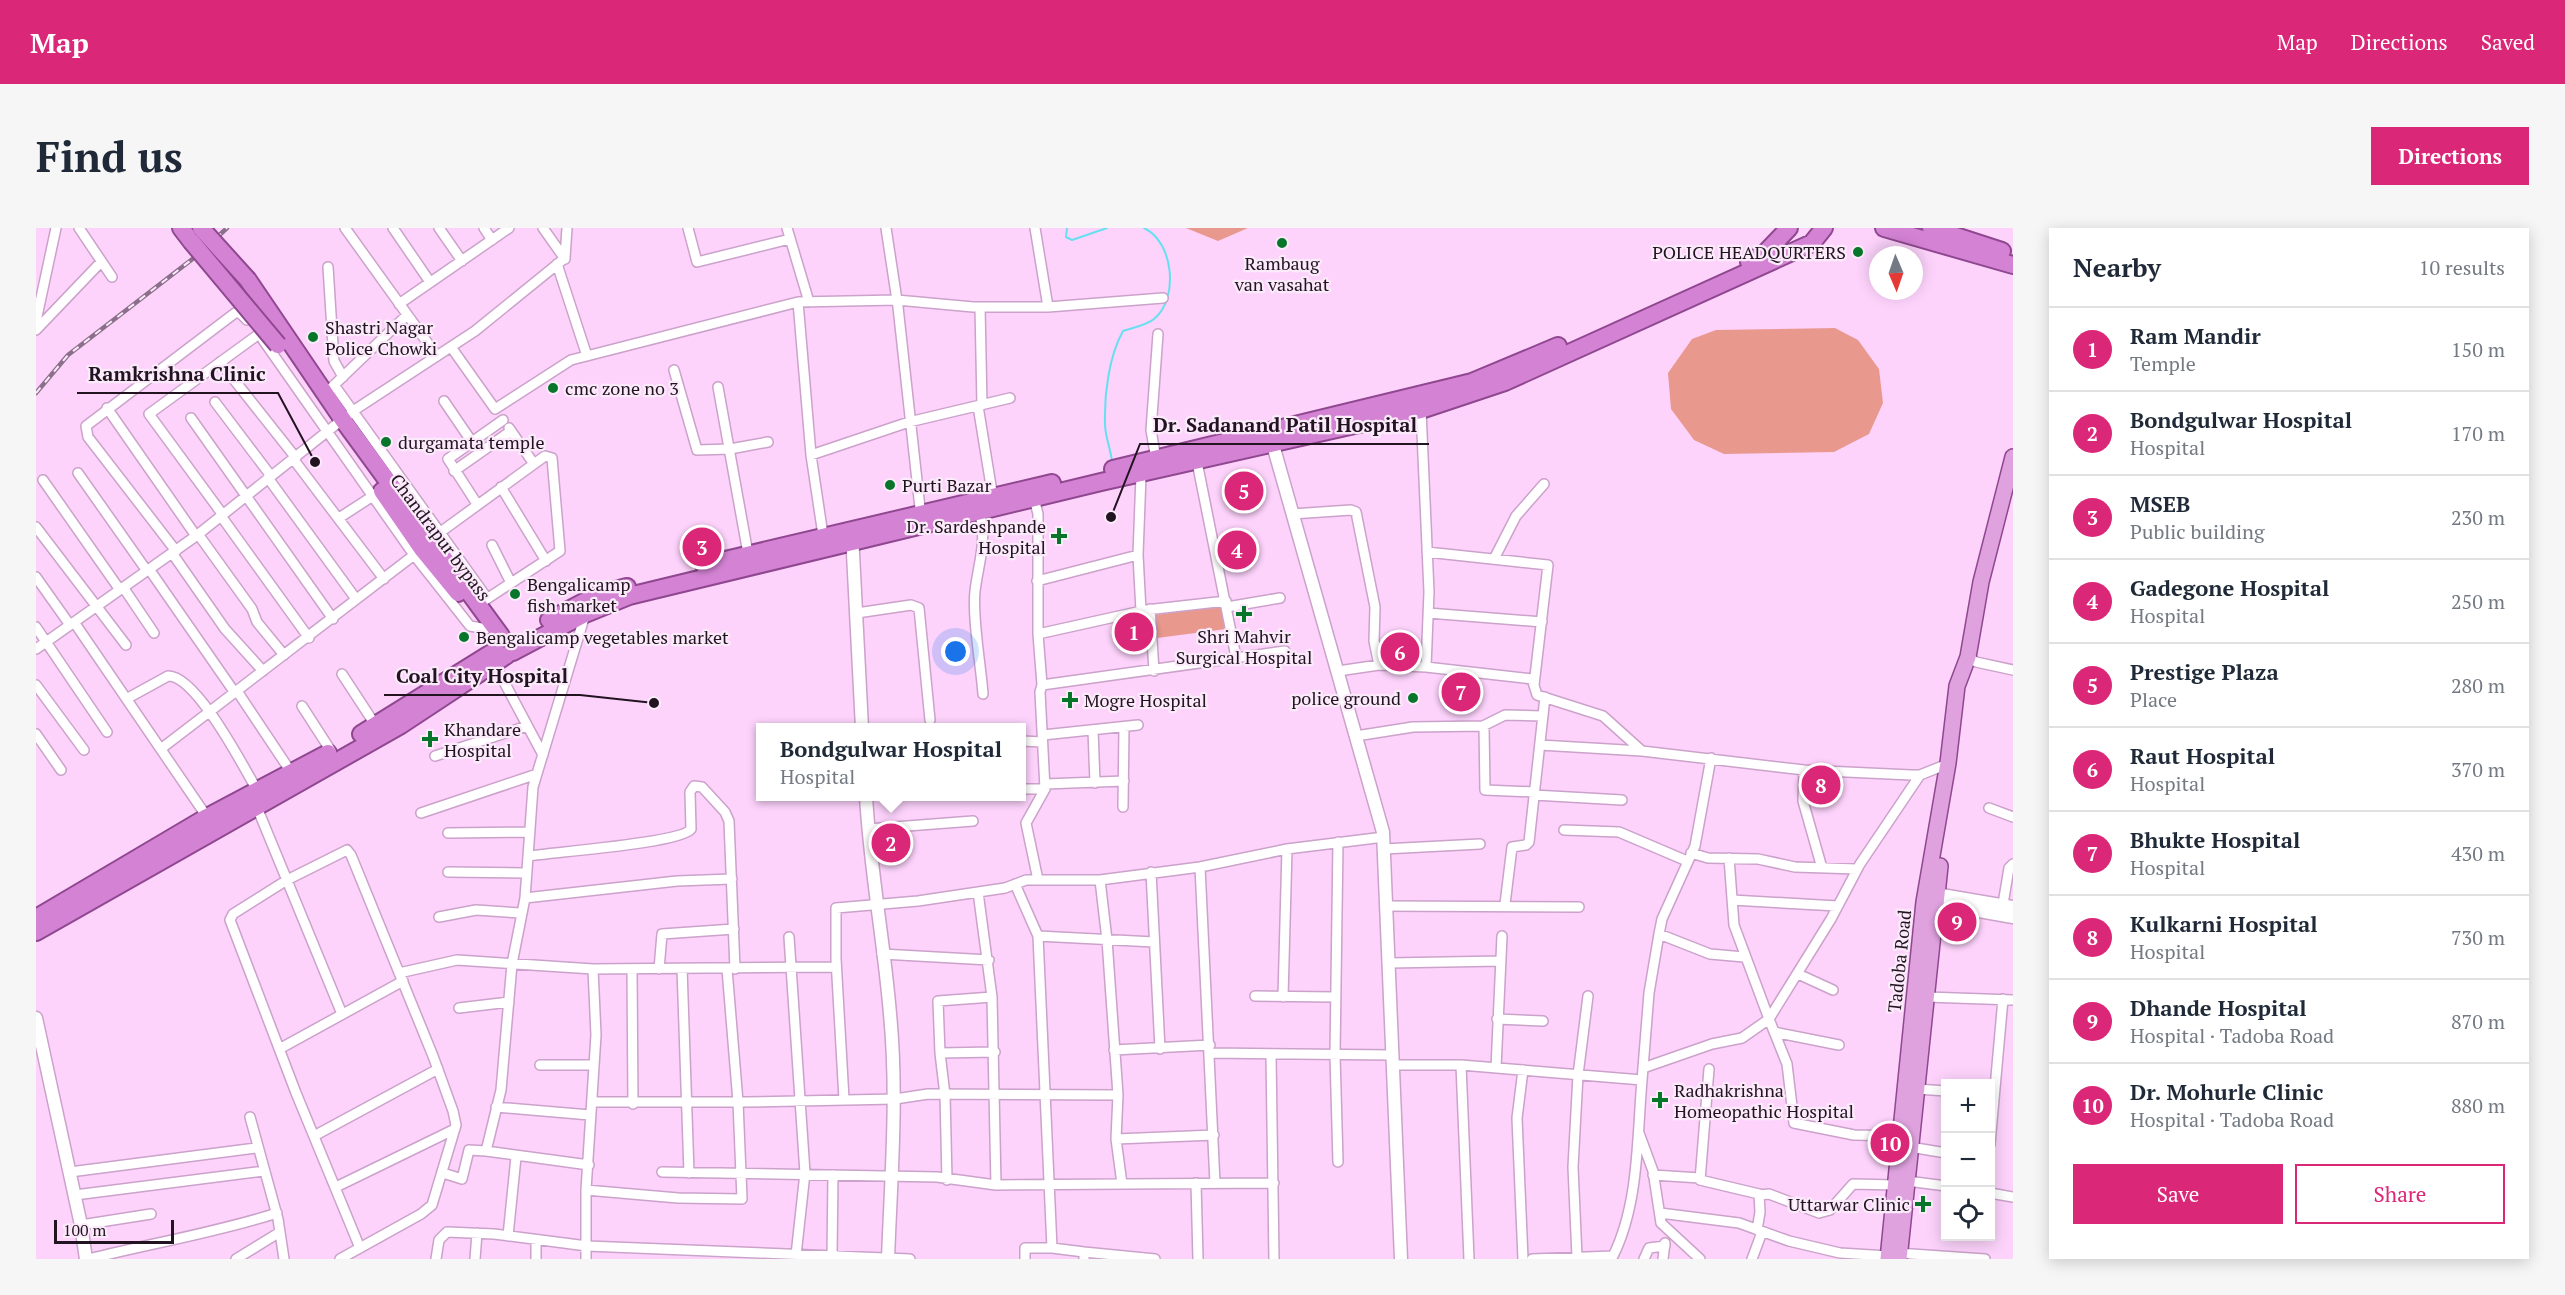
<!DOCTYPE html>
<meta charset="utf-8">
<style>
body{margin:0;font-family:"PT Serif",serif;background:#f6f6f7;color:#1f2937}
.controls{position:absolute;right:18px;bottom:18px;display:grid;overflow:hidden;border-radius:0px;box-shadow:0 3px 15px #0003}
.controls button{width:54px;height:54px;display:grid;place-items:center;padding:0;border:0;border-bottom:2px solid #e0e1e3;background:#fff;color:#1f2937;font:30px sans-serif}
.compass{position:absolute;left:1833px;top:18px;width:54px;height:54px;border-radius:50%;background:#fff;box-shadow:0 3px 15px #0003;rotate:178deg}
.scale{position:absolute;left:18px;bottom:15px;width:120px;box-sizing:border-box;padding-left:6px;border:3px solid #221321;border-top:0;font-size:16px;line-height:21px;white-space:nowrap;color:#221321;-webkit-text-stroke:4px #fbeafa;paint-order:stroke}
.you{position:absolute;left:920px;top:424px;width:21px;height:21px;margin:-15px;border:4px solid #fff;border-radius:50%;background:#1a73e8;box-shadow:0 0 0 9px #1a73e833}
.badge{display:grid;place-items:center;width:39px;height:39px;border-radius:50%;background:#db2777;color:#fff;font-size:20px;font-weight:700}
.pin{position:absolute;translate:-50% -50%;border:3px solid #fff;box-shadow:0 2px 6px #0006}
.popup{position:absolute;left:720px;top:495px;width:270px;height:78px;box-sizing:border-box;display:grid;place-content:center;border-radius:0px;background:#fff;filter:drop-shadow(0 2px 4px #0005);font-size:20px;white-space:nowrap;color:#747a83}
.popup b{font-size:22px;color:#1f2937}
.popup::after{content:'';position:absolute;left:50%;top:100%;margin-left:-12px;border:12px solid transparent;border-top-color:#fff}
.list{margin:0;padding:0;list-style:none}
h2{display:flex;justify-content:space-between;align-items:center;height:78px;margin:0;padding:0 24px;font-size:26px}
h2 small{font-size:20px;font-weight:400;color:#747a83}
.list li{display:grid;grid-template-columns:39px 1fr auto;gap:18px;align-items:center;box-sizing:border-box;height:84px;padding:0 24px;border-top:2px solid #e0e1e3}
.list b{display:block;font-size:22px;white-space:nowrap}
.list p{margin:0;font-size:20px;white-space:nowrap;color:#747a83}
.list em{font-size:20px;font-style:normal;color:#747a83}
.actions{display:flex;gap:12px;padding:18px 24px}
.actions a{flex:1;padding:14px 0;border:2px solid #db2777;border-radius:0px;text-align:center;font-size:21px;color:#db2777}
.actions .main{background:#db2777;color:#fff}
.icon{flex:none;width:33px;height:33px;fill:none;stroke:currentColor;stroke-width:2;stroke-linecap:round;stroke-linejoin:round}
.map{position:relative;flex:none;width:1977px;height:1031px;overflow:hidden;border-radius:0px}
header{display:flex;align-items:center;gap:36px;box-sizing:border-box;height:84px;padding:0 30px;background:#db2777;color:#fff}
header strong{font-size:28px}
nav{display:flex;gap:33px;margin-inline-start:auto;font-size:21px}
.intro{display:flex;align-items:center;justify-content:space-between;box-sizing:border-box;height:144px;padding:0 36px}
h1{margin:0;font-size:42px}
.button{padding:15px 27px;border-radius:0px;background:#db2777;color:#fff;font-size:21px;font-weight:700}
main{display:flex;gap:36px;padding:0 36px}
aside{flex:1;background:#fff;border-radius:0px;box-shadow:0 3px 15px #0003}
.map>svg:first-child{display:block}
</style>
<header>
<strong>Map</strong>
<nav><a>Map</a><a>Directions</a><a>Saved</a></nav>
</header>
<div class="intro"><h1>Find us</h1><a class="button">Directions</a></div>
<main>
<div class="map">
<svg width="1977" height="1031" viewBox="0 0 1977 1031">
<rect width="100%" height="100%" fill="#fdd3fc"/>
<!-- park -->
<path fill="#e9988e" d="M1150,0H1212L1182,13Z
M1799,100L1822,112L1843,141L1847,175L1833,206L1798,224L1688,226L1658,212L1635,181L1632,145L1656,111L1680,102Z
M1187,378L1190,401L1121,410L1119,387Z"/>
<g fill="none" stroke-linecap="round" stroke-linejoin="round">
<!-- stream -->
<path stroke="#66e0f0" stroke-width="2" d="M1031,0L1030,9L1036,12L1071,0
M1076,234C1075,221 1069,209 1069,196C1068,167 1073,128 1087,103C1096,100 1111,97 1118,91C1143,71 1138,14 1108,0"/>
<!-- minor casing -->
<g stroke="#cba2ca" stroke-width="12">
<path id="minor" d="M43,0L76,49
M309,0L401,128
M357,0L394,54
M403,0L426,33
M448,0L456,12
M507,0L529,31
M652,0L661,34L754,11
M751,0L773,74
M850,0L862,79L885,289
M521,36L551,128
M292,39L298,133L307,149
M762,74L775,227L787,307
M363,76L473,0
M944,79L946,177
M1012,79L1127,70
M0,93L20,0
M0,102L65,34
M227,112L378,327L434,398L451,401
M415,119L459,181L535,132L762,74L861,72L937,79H1012L999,0
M184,134L260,230
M638,142L661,222L694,221L732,214
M298,157L451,370
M682,159L713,331
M295,160L371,87
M408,173L436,214
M179,174L235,248
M942,178L957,270
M71,180L160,308
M1385,182L1393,364L1390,439
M155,190L297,391
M473,200L498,236
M775,227L873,194L974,170
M1120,231L1115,202L1122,106
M258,232L348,351
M1161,234L1200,429
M418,243L475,203
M42,245L111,343
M232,250L320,371
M7,252L84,362
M465,259L510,333
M998,270L1002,286V406L1006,457L1004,464L1009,561L990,595L1002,652
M441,276L412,231L467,192
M943,284C952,311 942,337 939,363C936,389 945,438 947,466
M1256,286L1315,282L1320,284L1339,379L1338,413L1343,437
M187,287L113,186L223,106
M185,288L273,410
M303,290L343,264
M0,299L90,417
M162,306L216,381L221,394L248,427
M395,311L509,228L516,230L524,323L443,376
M456,317L475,355
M140,323L52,209L50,198L199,85H204L211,92
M1391,324L1512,337L1498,457
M136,325L189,401L227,443
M1458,331L1480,288L1508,256
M113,341L199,465
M0,349L34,397
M1001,353L1102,327
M87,359L118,405
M1191,379L1244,370
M1114,381L1118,443
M1105,383L1102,327L1105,247
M821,385L875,377L883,380L894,492
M1392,385L1506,394
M549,387L497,559L489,670L476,736L465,862L450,923L553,937
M38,394L171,589
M0,399L71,504
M1002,406L1110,382L1190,373
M0,421L160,308L317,183L439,103L529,30L531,0
M1932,429L1940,434L1977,442
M459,437L507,527
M1302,443L1343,437L1390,439L1496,451L1501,467L1567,488L1606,523L1768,542L1875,547H1884L1914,535
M306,446L340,498
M0,457L48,522
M1006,457L1249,423
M201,463L255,544
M92,470L132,448C160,447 207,538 221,562
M266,478L295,523
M1448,498L1449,562L1499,564
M1057,502L1059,555
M0,506L25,542
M1007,507L1102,497
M1320,508L1377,499L1447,498L1469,487L1507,488
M986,513L1006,514
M1504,517L1606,523
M126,520L382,324
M399,528L491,498
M1768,542L1767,573L1786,640
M1009,556L1088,553
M986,561H1009
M1498,567L1586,572
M220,577L306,786
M1087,579L1088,499
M1953,580L1977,589
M385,585L501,546
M832,601L937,593
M1528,602L1583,604L1651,633
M412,605L494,604
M1302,614L1299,827L1302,934
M1348,621L1444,616
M1655,625L1672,630L1722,631L1759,639L1821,641
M493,628C518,624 646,615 655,601L654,564L658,558L666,559L689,584L693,593L699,741
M1693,630L1698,697L1733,791
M1164,639L1179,955
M412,644L490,645
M1115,644L1124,821
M1064,652L1071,712L1082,867L1080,911L1086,956
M979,656L1002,708L1016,1020L1048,1024V1031
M942,664L956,769L960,957
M489,670L641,653L696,651
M1696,672L1801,678
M1469,676L1476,619L1490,617L1493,614L1509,469
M1350,678L1543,679
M1966,682L1973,640L1977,636
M403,689L440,682L484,685
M1623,706L1674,726L1708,729
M1002,708L1118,714
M753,709L769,945L760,1027
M846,726L953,732
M1353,735L1465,733
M646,740L653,945
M596,741L597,876
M623,741L626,706L698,701
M363,745L421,732L557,741
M1762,746L1797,762
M1219,768L1299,769
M1247,769L1251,621
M1891,769L1977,772
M423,780L473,774
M1461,791L1507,793
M1733,791L1795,691L1824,636L1884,547
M1738,804L1803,817
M245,820L367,753
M1078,822L1174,817
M904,825L959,824
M1175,825L1357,827
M1235,827L1238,1031
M504,837H558
M1359,837H1425L1606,852L1607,840L1676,816L1706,810L1733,791L1751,836L1758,895L1818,907L1863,908
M1425,837L1433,1031
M1460,840L1466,708
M1607,840L1613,765L1623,706L1626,691L1659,618L1675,530
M1673,841L1664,952L1723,966L1724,984L1721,1002
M1487,842L1481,890L1487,1031
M1881,861L1910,863
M808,871L800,731V680L882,673L969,660L990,652H1064L1164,639L1251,621L1348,609
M556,874H710L859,871L892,866L1082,867
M460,879L554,887
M214,889L242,991L248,1031
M1603,905L1617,943L1625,995L1664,1031
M278,908L402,841
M1080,911L1178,907
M1954,916L1967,771
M1874,919L1910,925
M34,944L220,920
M626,944L901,949L960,957L1238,955
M407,945L426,951L433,922L450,923
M1617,947L1664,950
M911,952L909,867L904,825L902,773L956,769
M1871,953L1910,958
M1160,955L1162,1031
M300,959L419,901
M550,962L642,970L706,971L702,874L691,741
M1954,965L1977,969
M39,967L228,943
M1724,967L1733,966L1783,985L1794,982L1817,956L1859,957
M1624,985L1703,995L1753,1013L1804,1025L1852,1028
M45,997L115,986
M472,1008L480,929
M500,1012V1031
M1048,1024L1119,1031
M1861,1025L1949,1031
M796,1028L797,947
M1541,1029L1537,939L1542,847L1552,768
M53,1031C116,1015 179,1005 241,985
M200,1031L244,1004
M304,1031L385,986L396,977L420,897L417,883L397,828L315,627L311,622L251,652L197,686L194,692L260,865L324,1020
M400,1031L403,1012L411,1004L458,1006L551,1018L874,1031
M439,1031L441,1005
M550,1031V962L560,807L557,741L800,739
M989,1031V1020H1016
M1496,1031L1577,1028C1603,976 1601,910 1606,852
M1608,1031L1613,1020L1629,1018
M1627,1031L1629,1015
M1716,1031L1726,1004"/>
</g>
<!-- tertiary casing -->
<g stroke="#cba2ca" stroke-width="15">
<path id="tertiary" d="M1237,217L1347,604L1365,1031
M816,306L826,500
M830,568C834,641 848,713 854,786C862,868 855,949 852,1031
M1894,665L1977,679
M1892,674L1977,689
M0,790L45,997L50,1031"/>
</g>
<!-- primary casing -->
<g stroke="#8f488f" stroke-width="18">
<path id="primary" d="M1852,1031L1888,674L1912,535L1921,458L1932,429L1945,354L1977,229
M1863,1031L1904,638"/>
</g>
<!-- trunk casing -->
<g stroke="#8f488f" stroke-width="20">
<path id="trunk" d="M145,0L155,13
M1848,0L1977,37
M1895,0L1966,23
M1713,34L1730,24L1753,0
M212,52L307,192L465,408
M1077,241L1436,154L1522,118
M346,263L386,321L422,365
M668,337L1016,255
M513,392L561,367L591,359
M477,424L549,386L593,368L1065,254L1385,182L1469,154L1776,15L1788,0
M325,506L460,422
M0,690L171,589L292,525
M0,704L365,497L471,427"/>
</g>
<!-- minor -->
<use href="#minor" stroke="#fff" stroke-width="9"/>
<!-- tertiary -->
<use href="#tertiary" stroke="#fff" stroke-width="12"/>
<!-- primary -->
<use href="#primary" stroke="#dfa2df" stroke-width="15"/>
<!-- trunk -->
<use href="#trunk" stroke="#d483d4" stroke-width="16"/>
<!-- rail casing -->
<g stroke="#8c708b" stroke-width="4.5">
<path id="rail" d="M0,165L32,127L163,26L191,0"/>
</g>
<!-- rail -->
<use href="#rail" stroke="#fbeafa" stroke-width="2" stroke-dasharray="7" stroke-linecap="butt"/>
<!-- trunk-bridge casing -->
<g stroke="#8f488f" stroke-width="20" stroke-linecap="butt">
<path id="trunk-bridge" d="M165,0L212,52
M155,13L242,117"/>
</g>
<!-- trunk-bridge -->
<use href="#trunk-bridge" stroke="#d483d4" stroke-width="16"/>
</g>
<!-- markers -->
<g fill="#08762a" stroke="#fbeafa" stroke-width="2">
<circle cx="1246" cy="15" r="6"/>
<circle cx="1822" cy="24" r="6"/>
<circle cx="277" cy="109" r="6"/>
<circle cx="517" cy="160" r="6"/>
<circle cx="350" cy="214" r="6"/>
<circle cx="854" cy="257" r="6"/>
<path d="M1020 299h6v6h6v6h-6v6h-6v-6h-6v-6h6z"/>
<circle cx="479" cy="366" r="6"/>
<path d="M1205 377h6v6h6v6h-6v6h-6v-6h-6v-6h6z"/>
<circle cx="428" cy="409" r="6"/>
<circle cx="1377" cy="470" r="6"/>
<path d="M1031 463h6v6h6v6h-6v6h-6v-6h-6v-6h6z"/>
<path d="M391 502h6v6h6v6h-6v6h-6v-6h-6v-6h6z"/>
<path d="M1621 863h6v6h6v6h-6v6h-6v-6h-6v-6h6z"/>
<path d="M1884 967h6v6h6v6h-6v6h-6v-6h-6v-6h6z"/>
</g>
<g text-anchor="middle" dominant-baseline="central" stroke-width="4.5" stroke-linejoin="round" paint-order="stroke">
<!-- poi labels -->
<g font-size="18" fill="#221321" stroke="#fbeafa" text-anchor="start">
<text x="1810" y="24" text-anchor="end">POLICE HEADQURTERS</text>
<text x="1246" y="35" text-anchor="middle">Rambaug<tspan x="1246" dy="21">van vasahat</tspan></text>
<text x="289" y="99">Shastri Nagar<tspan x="289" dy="21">Police Chowki</tspan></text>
<text x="529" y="160">cmc zone no 3</text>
<text x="362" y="214">durgamata temple</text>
<text x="866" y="257">Purti Bazar</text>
<text x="1010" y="298" text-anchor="end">Dr. Sardeshpande<tspan x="1010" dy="21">Hospital</tspan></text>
<text x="491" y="356">Bengalicamp<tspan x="491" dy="21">fish market</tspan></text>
<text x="1208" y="408" text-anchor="middle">Shri Mahvir<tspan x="1208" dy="21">Surgical Hospital</tspan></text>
<text x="440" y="409">Bengalicamp vegetables market</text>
<text x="1365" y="470" text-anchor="end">police ground</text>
<text x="1048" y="472">Mogre Hospital</text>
<text x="408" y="501">Khandare<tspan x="408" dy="21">Hospital</tspan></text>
<text x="1638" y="862">Radhakrishna<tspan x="1638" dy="21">Homeopathic Hospital</tspan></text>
<text x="1874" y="976" text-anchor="end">Uttarwar Clinic</text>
</g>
<!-- street labels -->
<g font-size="18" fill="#221321" stroke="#fbeafa">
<text transform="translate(405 309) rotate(53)">Chandrapur bypass</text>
<text transform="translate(1863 733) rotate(-84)">Tadoba Road</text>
</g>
</g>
<!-- callouts -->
<path fill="none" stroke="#221321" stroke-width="2" d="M279 234L242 165H41M1075 289L1104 216H1393M618 475L544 467H348"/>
<g fill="#221321" stroke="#fbeafa" stroke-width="2">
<circle cx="279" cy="234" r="6"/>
<circle cx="1075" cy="289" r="6"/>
<circle cx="618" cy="475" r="6"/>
</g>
<g font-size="20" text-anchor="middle" font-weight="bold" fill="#221321" stroke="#fbeafa" stroke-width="4.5" stroke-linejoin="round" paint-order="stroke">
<text x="141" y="153">Ramkrishna Clinic</text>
<text x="1249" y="204">Dr. Sadanand Patil Hospital</text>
<text x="446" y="455">Coal City Hospital</text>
</g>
</svg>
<div class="controls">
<button>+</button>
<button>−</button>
<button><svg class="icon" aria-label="locate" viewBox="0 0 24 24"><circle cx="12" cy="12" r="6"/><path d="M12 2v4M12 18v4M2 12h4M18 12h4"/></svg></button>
</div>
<svg class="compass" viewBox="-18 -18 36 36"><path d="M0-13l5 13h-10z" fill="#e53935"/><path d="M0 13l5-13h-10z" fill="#747a83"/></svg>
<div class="scale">100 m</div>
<div class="you"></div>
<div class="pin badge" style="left:1098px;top:404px">1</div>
<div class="pin badge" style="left:855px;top:615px">2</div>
<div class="popup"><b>Bondgulwar Hospital</b>Hospital</div>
<div class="pin badge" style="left:666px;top:319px">3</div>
<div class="pin badge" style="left:1201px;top:322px">4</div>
<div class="pin badge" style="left:1208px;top:263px">5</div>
<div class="pin badge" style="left:1364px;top:424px">6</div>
<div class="pin badge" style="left:1425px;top:464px">7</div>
<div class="pin badge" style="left:1785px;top:557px">8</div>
<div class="pin badge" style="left:1921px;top:694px">9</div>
<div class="pin badge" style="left:1854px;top:915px">10</div>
</div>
<aside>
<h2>Nearby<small>10 results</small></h2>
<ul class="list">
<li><span class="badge">1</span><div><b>Ram Mandir</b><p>Temple</p></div><em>150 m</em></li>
<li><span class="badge">2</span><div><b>Bondgulwar Hospital</b><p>Hospital</p></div><em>170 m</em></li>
<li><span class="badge">3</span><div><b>MSEB</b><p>Public building</p></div><em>230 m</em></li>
<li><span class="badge">4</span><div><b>Gadegone Hospital</b><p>Hospital</p></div><em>250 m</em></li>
<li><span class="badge">5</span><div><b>Prestige Plaza</b><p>Place</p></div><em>280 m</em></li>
<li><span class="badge">6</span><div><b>Raut Hospital</b><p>Hospital</p></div><em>370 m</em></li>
<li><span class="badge">7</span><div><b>Bhukte Hospital</b><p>Hospital</p></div><em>430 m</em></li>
<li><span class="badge">8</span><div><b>Kulkarni Hospital</b><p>Hospital</p></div><em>730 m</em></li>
<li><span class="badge">9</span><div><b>Dhande Hospital</b><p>Hospital · Tadoba Road</p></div><em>870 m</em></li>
<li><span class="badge">10</span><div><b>Dr. Mohurle Clinic</b><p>Hospital · Tadoba Road</p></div><em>880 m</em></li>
</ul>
<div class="actions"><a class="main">Save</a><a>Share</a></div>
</aside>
</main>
